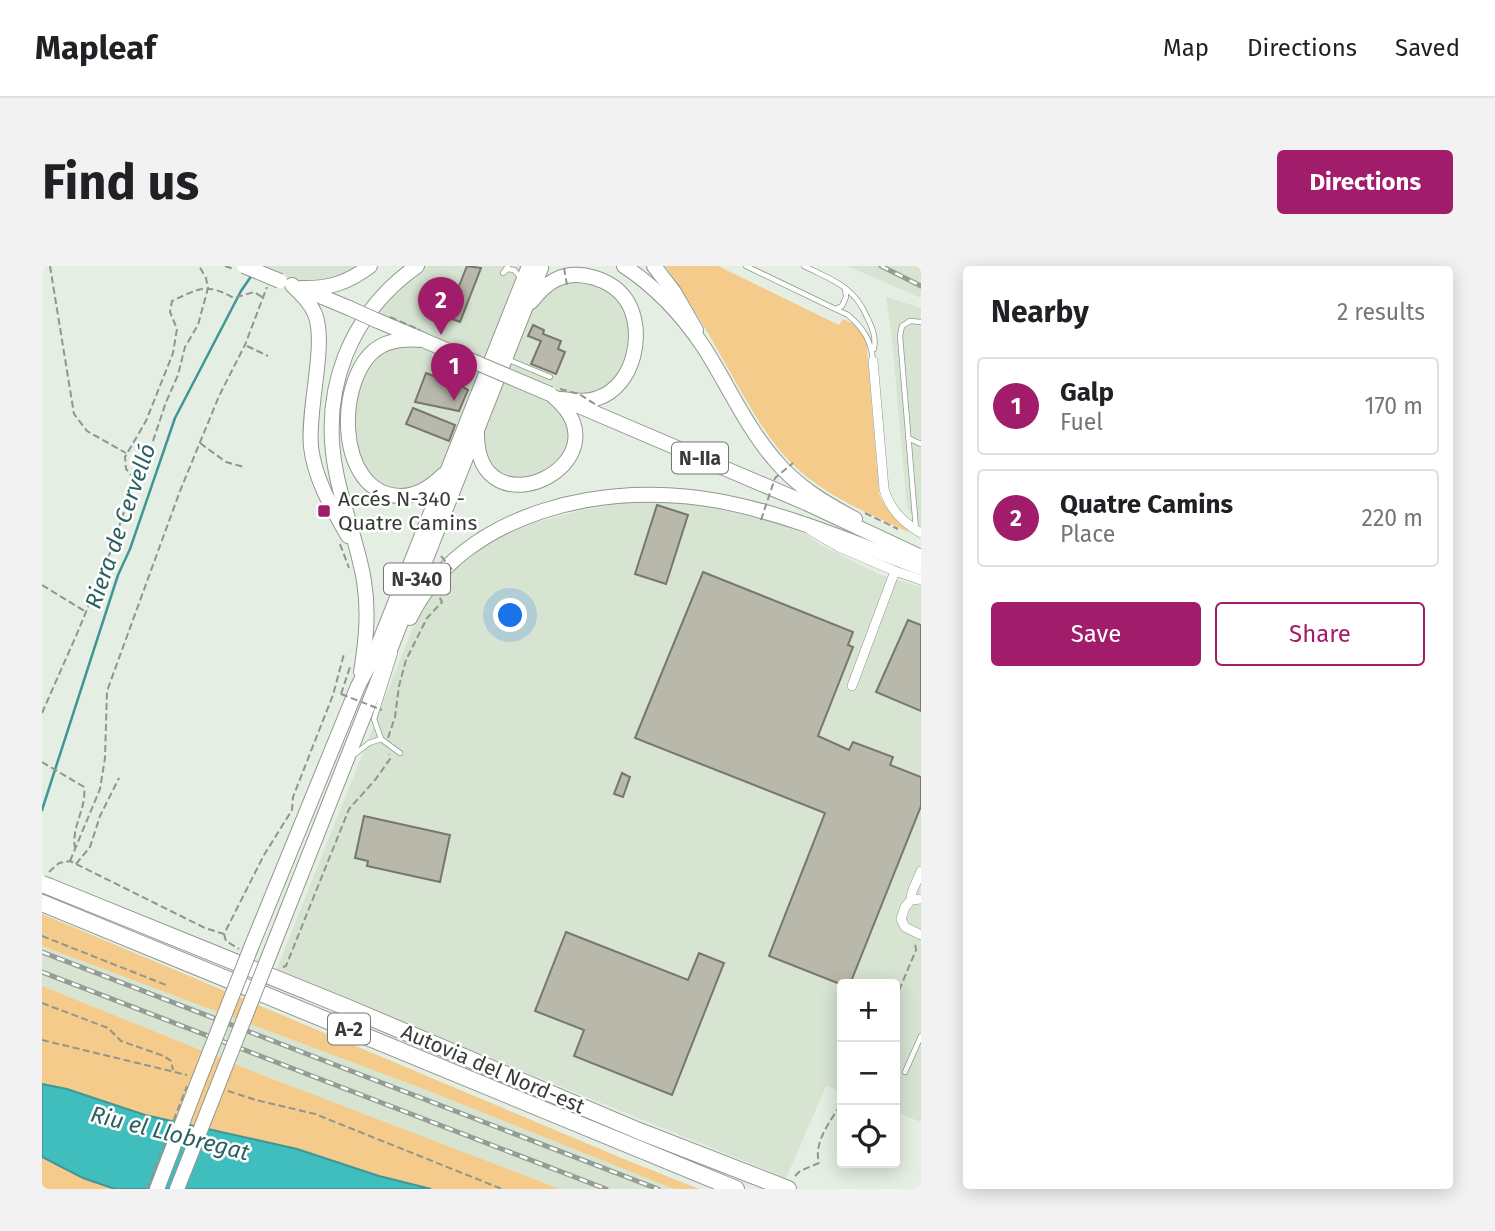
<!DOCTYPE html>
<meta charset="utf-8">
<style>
body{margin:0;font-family:"Fira Sans",sans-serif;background:#f2f2f2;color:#202124}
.controls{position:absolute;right:21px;bottom:21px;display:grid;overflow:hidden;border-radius:7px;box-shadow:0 4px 18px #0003}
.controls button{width:63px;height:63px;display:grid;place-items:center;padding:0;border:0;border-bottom:2px solid #e0e0e0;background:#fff;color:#202124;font:35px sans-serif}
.you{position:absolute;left:469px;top:350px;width:24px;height:24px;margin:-18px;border:5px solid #fff;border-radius:50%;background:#1a73e8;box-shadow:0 0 0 10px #1a73e833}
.badge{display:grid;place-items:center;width:46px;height:46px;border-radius:50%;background:#a11c6a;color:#fff;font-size:23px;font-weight:700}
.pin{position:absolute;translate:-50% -58px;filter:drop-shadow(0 2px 4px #0008)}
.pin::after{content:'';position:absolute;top:37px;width:24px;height:21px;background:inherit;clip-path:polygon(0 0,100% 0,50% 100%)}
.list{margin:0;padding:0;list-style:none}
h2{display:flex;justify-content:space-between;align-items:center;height:91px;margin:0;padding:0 28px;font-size:30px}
h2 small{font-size:23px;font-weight:400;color:#757577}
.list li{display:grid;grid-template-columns:46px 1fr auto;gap:21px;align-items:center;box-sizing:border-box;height:98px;margin:0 14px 14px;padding:0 14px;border:2px solid #e0e0e0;border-radius:7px}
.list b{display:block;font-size:26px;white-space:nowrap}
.list p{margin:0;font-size:23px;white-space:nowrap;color:#757577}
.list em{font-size:23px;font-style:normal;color:#757577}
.actions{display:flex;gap:14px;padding:21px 28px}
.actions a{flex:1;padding:16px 0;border:2px solid #a11c6a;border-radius:7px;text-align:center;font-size:24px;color:#a11c6a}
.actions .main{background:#a11c6a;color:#fff}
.icon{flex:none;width:38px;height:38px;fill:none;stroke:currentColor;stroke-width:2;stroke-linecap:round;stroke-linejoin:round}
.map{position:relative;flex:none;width:879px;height:923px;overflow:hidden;border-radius:7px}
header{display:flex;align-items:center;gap:42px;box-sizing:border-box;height:98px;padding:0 35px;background:#fff;border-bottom:2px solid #e0e0e0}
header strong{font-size:33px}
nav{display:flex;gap:38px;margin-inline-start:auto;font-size:24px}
.intro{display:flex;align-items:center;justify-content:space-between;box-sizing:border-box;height:168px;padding:0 42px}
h1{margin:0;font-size:49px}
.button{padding:18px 32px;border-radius:7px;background:#a11c6a;color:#fff;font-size:24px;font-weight:700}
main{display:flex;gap:42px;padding:0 42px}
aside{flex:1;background:#fff;border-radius:7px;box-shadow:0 4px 18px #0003}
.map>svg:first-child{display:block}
</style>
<header>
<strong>Mapleaf</strong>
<nav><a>Map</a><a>Directions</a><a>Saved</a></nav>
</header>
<div class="intro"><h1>Find us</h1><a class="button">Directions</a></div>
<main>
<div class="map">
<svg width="879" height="923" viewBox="0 0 879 923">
<rect width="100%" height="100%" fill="#e5eee2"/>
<!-- built -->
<path fill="#d7e4d2" d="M204,0H328L259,22Z
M375,0H500L483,42L520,11L571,21L593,67L572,123L519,133L532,164L511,210L458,214L435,174L406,202L368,229L325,215L307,148L326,91L368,73L327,45Z
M805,0H877L879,1V32Z
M844,31L879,42V260L865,242L850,72Z
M586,236L648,237L701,247L755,263L783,281L836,308L879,321V856L853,846V718H800V826L784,820L744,912L234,705L374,354L389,331L406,309L441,282L482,259L537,245Z
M0,680L379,822L632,923H518L223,810L0,720Z"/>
<!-- green -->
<path fill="#f4cb8a" d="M623,0H676L797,59L801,53L816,60L824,72L837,227C843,243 856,255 868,267C831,249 788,232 757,204C727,177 707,139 687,104C667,68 647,33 623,0Z
M0,648L582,893L657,923H632L379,822L0,680Z
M0,720L223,810L518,923H389L337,910L255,883L102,849L25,823L0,818Z
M0,891L41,912L73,923H0Z"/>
<!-- water -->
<path fill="#40bebe" stroke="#3e9796" stroke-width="2" d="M0,818L25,823L103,849L255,883L337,910L389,923H73L41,912L0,891Z"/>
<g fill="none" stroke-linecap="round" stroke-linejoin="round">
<!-- stream -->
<path stroke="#3e9796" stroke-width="2.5" d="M0,544L76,309L88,283L133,152L199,25L210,9"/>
</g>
<!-- building -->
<path fill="#b8b9ab" stroke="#77776b" stroke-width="2" d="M425,0L439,2L418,56L382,42L391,16L415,25Z
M491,59L502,64L501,68L519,75L516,83L523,86L514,108L489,98L499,75L486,70Z
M384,107L411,118L412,116L426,124L417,145L373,136Z
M371,142L413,159L407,175L364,158Z
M615,239L646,249L624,318L593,308Z
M661,306L811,366L806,379L811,381L776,470L807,484L811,476L851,491L848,499L879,511V540L808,718H798L727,690L783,547L593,472Z
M866,354L879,359V445L834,426Z
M580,507L588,511L581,531L572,528Z
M322,550L408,569L398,616L325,600L326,595L313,592Z
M524,666L646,714L657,687L682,697L630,829L532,790L542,764L493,745Z"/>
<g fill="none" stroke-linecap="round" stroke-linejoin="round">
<!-- service casing -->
<g stroke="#91998e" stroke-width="6">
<path id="service" d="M466,0L461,7L466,3L472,4L478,11
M704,0L806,49C821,62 829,74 831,94
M762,0C790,14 812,20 825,51C831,63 834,71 832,83
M794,43L800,40L804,31L803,22
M467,94L508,111
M866,172L879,178
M874,263L858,70L860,60L868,55L879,56
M353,387L332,453L339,473L358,487
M313,488L327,477L339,473
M863,806L879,770"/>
</g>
<!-- minor casing -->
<g stroke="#91998e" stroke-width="10">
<path id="minor" d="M831,95L842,223C848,244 861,256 879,267
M768,264L797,281L853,305
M810,420L853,305L879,314
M879,633L869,634L863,641L859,653L863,661L879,669
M869,634L870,626L879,605"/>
</g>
<!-- primary casing -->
<g stroke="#91998e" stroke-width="16">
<path id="primary" d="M612,0L632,26L654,64
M259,22C287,23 305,17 328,0
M266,25L307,42
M336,55L379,73
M525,135L764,237L879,291"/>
</g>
<!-- trunk casing -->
<g stroke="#91998e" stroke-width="16">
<path id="trunk" d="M582,0C614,21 640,49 661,80C685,117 703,159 732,193C754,220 783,237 813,253
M250,19C259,28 268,36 273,48C285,78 265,144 269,181C273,214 290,242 306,270
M489,36C496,27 503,19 513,14C536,2 571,13 585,35C604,66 592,120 556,132C544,137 531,134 519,133
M381,74C366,73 352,73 339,80C292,106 292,230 359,230C376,230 389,221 401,209
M435,167C434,271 589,197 512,131
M368,352C421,243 568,214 677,235C746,248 813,277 879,302
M319,406C324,375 327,346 322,315C316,278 301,243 294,206C278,125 307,48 375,0
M210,679L316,420L331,392L487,0
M227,690L499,2
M115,923L156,816"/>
</g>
<!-- motorway casing -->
<g stroke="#91998e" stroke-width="18">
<path id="motorway" d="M8,621L304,741L597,865L746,923
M0,637L694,923"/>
</g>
<!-- path -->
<path stroke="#8f968d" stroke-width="2" stroke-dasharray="7 3.5" stroke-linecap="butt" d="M8,0L32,148L45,165L84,187
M205,80L226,90
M406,115L415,102
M158,177L184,196L202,201
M93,213L84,203L83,191L104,155L131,87L135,63L128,46L130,35C158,22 164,17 192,32L212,26L220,31
M823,247L856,263
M298,278L307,302
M0,319L44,346
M299,428L308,401
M0,447L37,363L70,282L92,216L107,187L124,136L136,109L143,81L156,59L166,22L164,12L157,0
M346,472L353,451L357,420L364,394L385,352L400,336L396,328
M0,496L42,521C45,542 29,561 33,582
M28,595L58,523L63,492L65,425L138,225L177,130L203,79L225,21
M34,598L48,581L58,550L77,512
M7,606L17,597L28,595L163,662L182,668L222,589L250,544L251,531L291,429L302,388
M182,668L184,675L197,683
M0,670L124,719
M241,701L244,700L307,543L333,514L348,493L347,488
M853,734L874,684L873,677
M0,737L66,762L79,775L122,790L129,795L131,804
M0,774L145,809
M186,825L214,834L273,848L460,923
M753,910L758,905L777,897C771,875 790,854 800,836"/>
<!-- service -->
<use href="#service" stroke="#fff" stroke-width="4.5"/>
<!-- minor -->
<use href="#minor" stroke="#fff" stroke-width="9"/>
<!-- primary -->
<use href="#primary" stroke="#fff" stroke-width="14"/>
<!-- trunk -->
<use href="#trunk" stroke="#fff" stroke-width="14"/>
<!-- motorway -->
<use href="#motorway" stroke="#fff" stroke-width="16"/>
<!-- rail casing -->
<g stroke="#959c93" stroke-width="5">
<path id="rail" d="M839,0L879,20
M0,686L616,923
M0,706L564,923"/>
</g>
<!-- rail -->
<use href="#rail" stroke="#fff" stroke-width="2.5" stroke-dasharray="8" stroke-linecap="butt"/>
<!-- primary-bridge casing -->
<g stroke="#91998e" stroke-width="16" stroke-linecap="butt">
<path id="primary-bridge" d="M202,0L238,15
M307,42L336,55
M381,74L508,128"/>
</g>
<!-- trunk-bridge casing -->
<g stroke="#91998e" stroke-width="16" stroke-linecap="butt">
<path id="trunk-bridge" d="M156,816L210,679
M135,923L227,690"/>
</g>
<!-- motorway-bridge casing -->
<g stroke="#91998e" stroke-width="18" stroke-linecap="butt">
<path id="motorway-bridge" d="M0,618L8,621"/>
</g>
<!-- path-bridge -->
<path stroke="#8f968d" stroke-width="2" stroke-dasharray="7 3.5" stroke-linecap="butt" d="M183,0L192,3
M522,2L525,19
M348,51L378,64
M518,123L537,128L556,140
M719,254L733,212L751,197
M399,290L412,306
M299,428L340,444
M105,923L145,820"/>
<!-- primary-bridge -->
<use href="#primary-bridge" stroke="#fff" stroke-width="14"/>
<!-- trunk-bridge -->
<use href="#trunk-bridge" stroke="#fff" stroke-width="14"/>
<!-- motorway-bridge -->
<use href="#motorway-bridge" stroke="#fff" stroke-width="16"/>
</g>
<!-- markers -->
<rect fill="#a11c6a" stroke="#fff" stroke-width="2.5" x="275" y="238" width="14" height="14" rx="3.5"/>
<g text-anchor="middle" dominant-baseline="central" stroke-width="5" stroke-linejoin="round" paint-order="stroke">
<!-- shield labels -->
<g fill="#fff" stroke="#747673" stroke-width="2">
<rect x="630" y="176.5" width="56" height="31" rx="5"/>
<rect x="342" y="297.5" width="66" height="31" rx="5"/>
<rect x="286" y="747.5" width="42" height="31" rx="5"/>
</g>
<g font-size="19" font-weight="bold" fill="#383c37">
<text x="658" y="192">N-IIa</text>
<text x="375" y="313">N-340</text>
<text x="307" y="763">A-2</text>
</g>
<!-- poi labels -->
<g font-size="21" fill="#383c37" stroke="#fff" text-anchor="start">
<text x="296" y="233">Accés N-340 -<tspan x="296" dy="24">Quatre Camins</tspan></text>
</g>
<!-- street labels -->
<g font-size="21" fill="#383c37" stroke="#fff">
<text transform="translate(451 803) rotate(23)">Autovia del Nord-est</text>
</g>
<!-- water labels -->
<g font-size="23" font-style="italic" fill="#2d6061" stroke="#fff">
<text transform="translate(78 260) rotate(-71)">Riera de Cervelló</text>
<text transform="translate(128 867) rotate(14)">Riu el Llobregat</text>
</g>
</g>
</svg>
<div class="controls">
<button>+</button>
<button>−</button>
<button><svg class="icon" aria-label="locate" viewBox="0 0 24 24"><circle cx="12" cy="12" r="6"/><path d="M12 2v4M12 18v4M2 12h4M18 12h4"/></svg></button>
</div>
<div class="you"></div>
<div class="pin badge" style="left:412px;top:135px">1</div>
<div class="pin badge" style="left:399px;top:69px">2</div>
</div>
<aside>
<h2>Nearby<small>2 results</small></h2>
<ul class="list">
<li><span class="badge">1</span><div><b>Galp</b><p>Fuel</p></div><em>170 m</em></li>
<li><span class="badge">2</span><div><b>Quatre Camins</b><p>Place</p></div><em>220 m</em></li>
</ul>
<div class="actions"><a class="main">Save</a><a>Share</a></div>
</aside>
</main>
